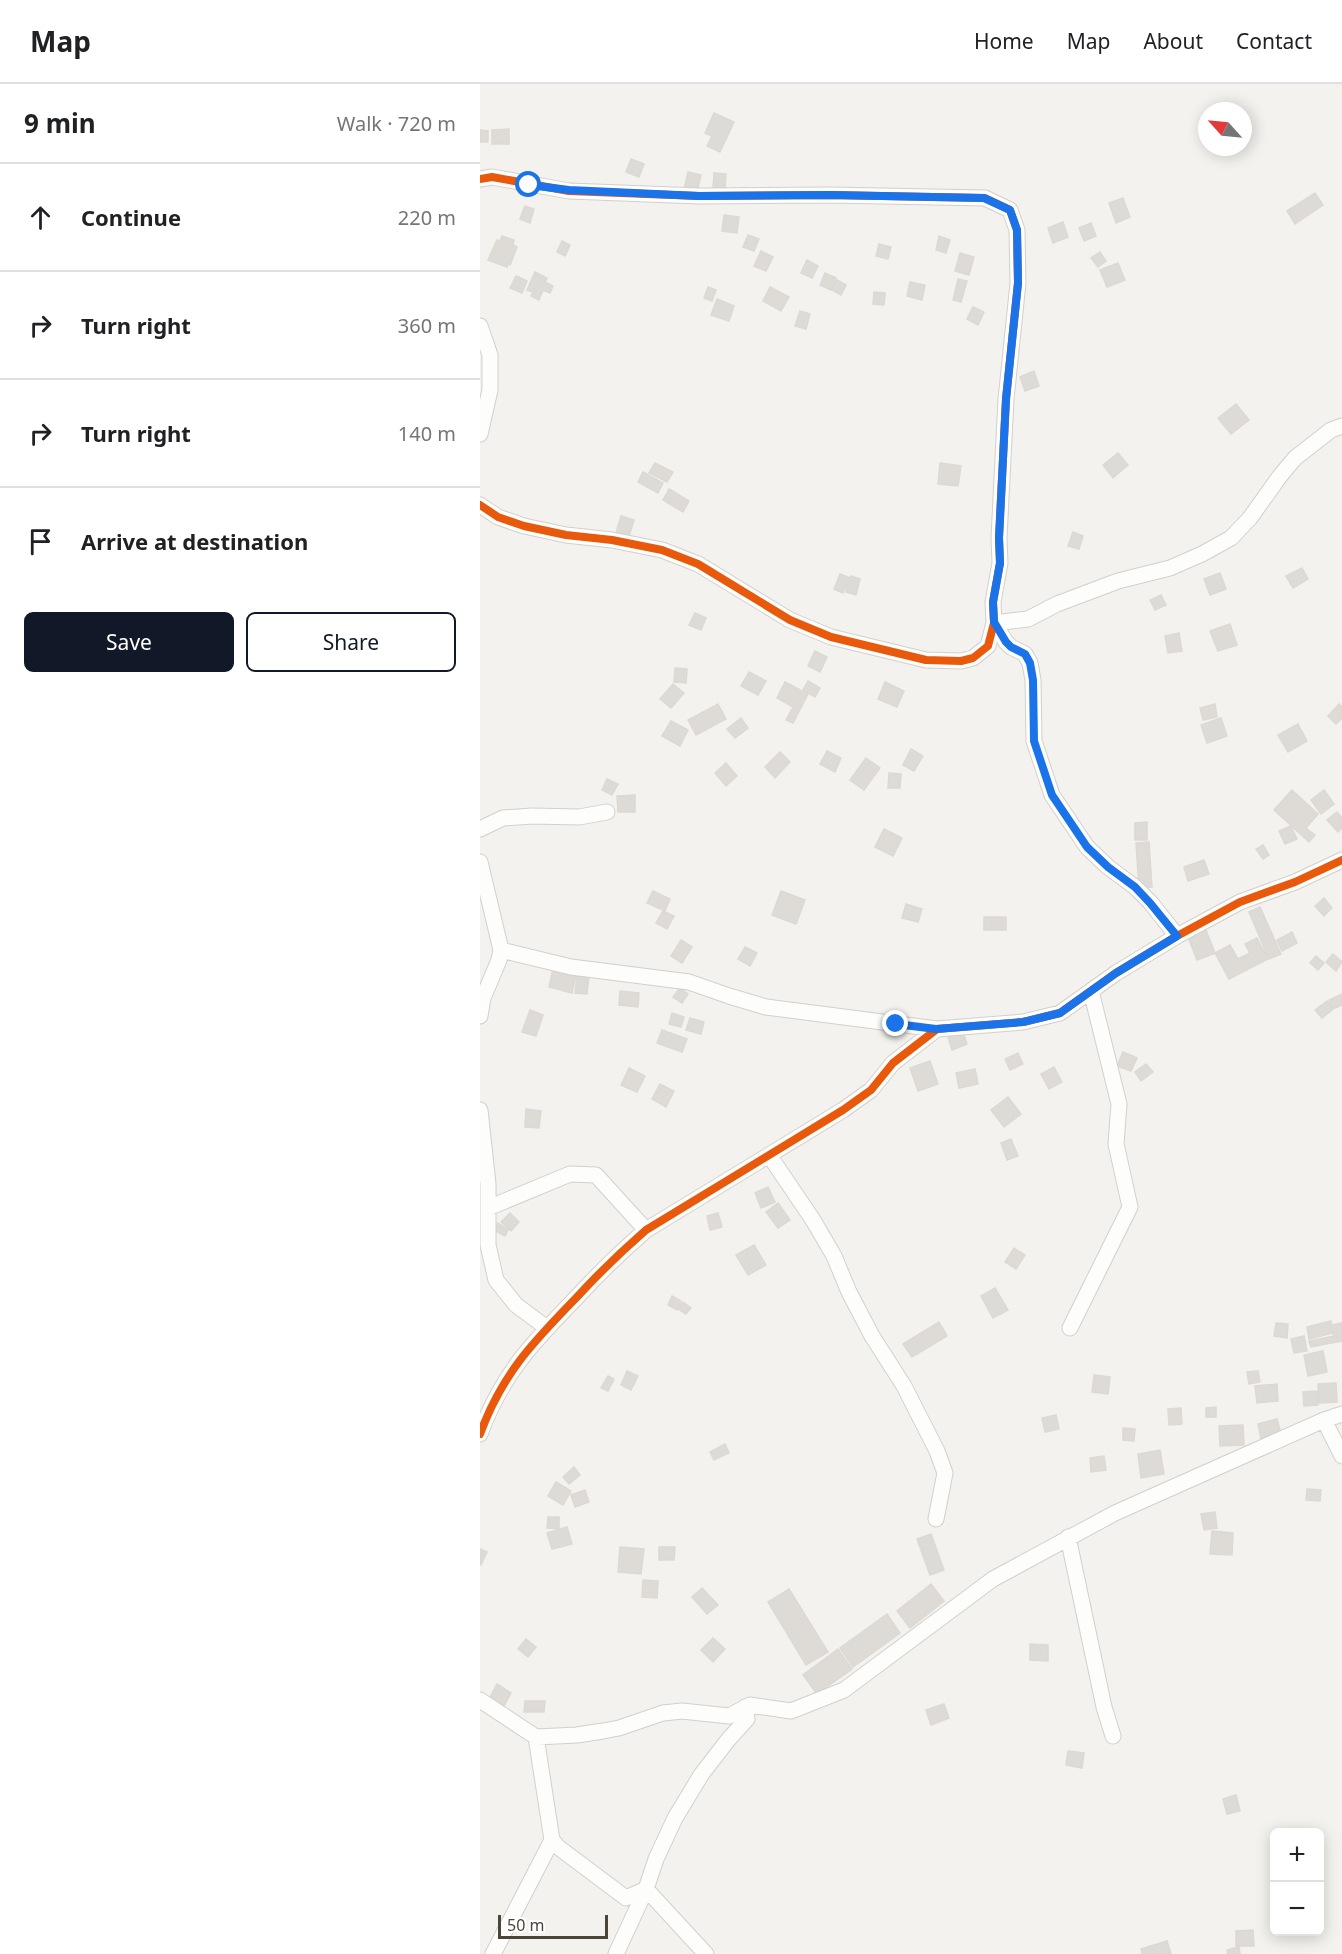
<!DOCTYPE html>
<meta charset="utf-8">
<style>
body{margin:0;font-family:"Noto Sans",sans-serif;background:#f6f6f6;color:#202124}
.controls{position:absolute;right:18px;bottom:18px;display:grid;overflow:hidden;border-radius:9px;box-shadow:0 3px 15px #0003}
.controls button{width:54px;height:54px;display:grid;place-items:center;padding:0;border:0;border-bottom:2px solid #e0e0e0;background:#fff;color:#202124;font:30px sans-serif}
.compass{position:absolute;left:718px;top:18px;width:54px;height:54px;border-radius:50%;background:#fff;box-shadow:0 3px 15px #0003;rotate:297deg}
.scale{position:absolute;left:18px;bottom:15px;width:110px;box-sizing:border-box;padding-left:6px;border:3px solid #4b4439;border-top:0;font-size:16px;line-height:21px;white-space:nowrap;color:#4b4439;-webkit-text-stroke:4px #fff;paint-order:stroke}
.stop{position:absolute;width:18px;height:18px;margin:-14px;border:4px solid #1a73e8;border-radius:50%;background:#fff}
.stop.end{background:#1a73e8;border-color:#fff;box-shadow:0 2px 6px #0008}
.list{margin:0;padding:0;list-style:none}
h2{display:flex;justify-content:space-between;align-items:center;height:78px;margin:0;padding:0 24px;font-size:26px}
h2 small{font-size:20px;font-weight:400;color:#757577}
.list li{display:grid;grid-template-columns:39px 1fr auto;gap:18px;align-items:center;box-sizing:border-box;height:108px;padding:0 24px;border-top:2px solid #e0e0e0}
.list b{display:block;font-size:22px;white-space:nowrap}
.list em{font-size:20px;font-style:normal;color:#757577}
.actions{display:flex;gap:12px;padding:18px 24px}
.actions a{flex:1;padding:14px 0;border:2px solid #111827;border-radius:9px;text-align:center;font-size:21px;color:#111827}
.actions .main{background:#111827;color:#fff}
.icon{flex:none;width:33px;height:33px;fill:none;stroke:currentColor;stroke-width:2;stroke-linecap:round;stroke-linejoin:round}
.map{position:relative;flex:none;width:862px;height:1870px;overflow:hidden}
header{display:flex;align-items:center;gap:36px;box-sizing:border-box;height:84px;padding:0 30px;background:#fff;border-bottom:2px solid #e0e0e0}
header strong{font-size:28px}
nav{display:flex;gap:33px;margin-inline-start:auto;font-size:21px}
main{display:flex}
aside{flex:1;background:#fff}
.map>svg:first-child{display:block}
</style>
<header>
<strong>Map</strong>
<nav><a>Home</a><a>Map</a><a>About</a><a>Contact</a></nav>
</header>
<main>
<aside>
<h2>9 min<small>Walk · 720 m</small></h2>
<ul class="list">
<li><svg class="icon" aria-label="ahead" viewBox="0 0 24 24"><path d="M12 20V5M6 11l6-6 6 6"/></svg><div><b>Continue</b></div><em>220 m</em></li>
<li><svg class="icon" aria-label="right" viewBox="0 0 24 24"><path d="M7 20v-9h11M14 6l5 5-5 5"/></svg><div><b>Turn right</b></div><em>360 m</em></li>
<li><svg class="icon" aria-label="right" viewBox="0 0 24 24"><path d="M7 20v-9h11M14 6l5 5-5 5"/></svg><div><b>Turn right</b></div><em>140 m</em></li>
<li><svg class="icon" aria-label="arrive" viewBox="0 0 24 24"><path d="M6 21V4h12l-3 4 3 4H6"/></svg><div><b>Arrive at destination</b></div></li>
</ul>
<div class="actions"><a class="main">Save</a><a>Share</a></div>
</aside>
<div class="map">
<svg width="862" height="1870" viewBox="0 0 862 1870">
<rect width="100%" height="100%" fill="#f4f2ee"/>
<!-- building -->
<path fill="#dedbd6" stroke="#dcd9d4" stroke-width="1.5" d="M234,29L254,38L240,68L227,62L232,52L225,49Z
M29,45V60H12V46Z
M0,46L8,47V58H0Z
M151,75L164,80L159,93L146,88Z
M208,88L221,91L217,108L204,105Z
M234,89L246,90L245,105L233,104Z
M835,109L843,121L815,140L807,127Z
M643,114L650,133L636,139L629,119Z
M45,122L54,125L50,139L40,135Z
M244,131L259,133L257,149L242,147Z
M583,138L588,153L573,159L568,144Z
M611,139L616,152L604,157L599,144Z
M268,151L279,155L274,167L263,163Z
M22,152L34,156L33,161L37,163L30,181L28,180L27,183L8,176L17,156L20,157Z
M459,152L470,156L466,169L456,166Z
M82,157L90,161L85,172L77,168Z
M399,160L411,163L408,175L396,172Z
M281,167L293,173L286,187L274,182Z
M620,168L626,177L618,183L611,174Z
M480,169L494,173L489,191L475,187Z
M327,176L338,182L332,194L321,189Z
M638,179L645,196L627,203L620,186Z
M55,188L67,194L65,198L73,202L70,209L63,206L59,216L51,212L53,208L47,206Z
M345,189L356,194L351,206L340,201Z
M36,192L47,197L42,209L30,204Z
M478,195L487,197L481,218L473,216Z
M357,196L366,201L361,211L352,206Z
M430,198L445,201L442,216L427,212Z
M228,203L236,206L232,217L224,214Z
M290,203L309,213L301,227L283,217Z
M394,208L405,209L404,221L393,220Z
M237,215L254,222L249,237L231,231Z
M493,223L504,228L498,241L487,235Z
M320,227L330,230L326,245L315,242Z
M554,287L559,302L545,307L540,293Z
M756,320L769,336L751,350L738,334Z
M638,369L648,381L633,394L623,381Z
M175,379L193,388L187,398L169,389Z
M460,379L481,382L478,402L458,400Z
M163,388L183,399L178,409L158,398Z
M189,405L209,417L203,428L183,416Z
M141,432L154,436L149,452L136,449Z
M593,448L603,452L599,465L588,462Z
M822,484L828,495L813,504L806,492Z
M740,489L746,505L730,511L724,495Z
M360,490L370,494L363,509L354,505Z
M371,492L380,495L376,511L366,508Z
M681,511L686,521L675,526L670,516Z
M215,529L226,534L221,546L209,541Z
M750,540L757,561L738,567L730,547Z
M699,549L702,567L688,569L685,552Z
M335,567L347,573L340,588L328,582Z
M195,584L207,585L206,599L194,598Z
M269,588L286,597L278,611L261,602Z
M328,597L340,604L335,613L323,606Z
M305,598L328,610L313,639L306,636L313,623L297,614Z
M405,598L424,607L417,623L398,615Z
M193,600L204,609L191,624L180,615Z
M238,620L246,635L216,651L208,636Z
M735,620L737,633L723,636L720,624Z
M859,620L862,623V634L856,640L848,632Z
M261,634L268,644L255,654L247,645Z
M741,634L747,652L727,659L721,641Z
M191,637L208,646L200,662L182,652Z
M818,640L827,657L808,668L798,651Z
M431,665L443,672L434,687L423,681Z
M347,667L361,674L355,688L340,680Z
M300,668L310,678L295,694L285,683Z
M386,674L400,684L384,706L370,696Z
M246,679L257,692L246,702L235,689Z
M409,689L421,690L420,704H408Z
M127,695L138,700L132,711L122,706Z
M812,706L838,730L826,744L835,751L829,758L794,726Z
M844,706L854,720L841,730L831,716Z
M155,711V728H138L137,712Z
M857,728L862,734V744L858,748L847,736Z
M667,738V756H655V739Z
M811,742L817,755L805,760L799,747Z
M404,745L422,754L413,772L395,763Z
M669,758L672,803L659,804L656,759Z
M783,761L789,771L783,775L776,765Z
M724,776L729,790L708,797L704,783Z
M173,807L190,815L185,827L167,819Z
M301,807L325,816L316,840L292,831Z
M844,814L852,824L844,832L835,822Z
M426,820L442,825L438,838L422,834Z
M780,823L801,870L789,875L769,828Z
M183,827L194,832L187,845L176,839Z
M504,833H526V846H504Z
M726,846L735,869L717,876L708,853Z
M812,848L817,859L802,867L797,856Z
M777,854L788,875L749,895L735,869L750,861L758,875L770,869L765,860Z
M201,856L212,863L202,879L191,872Z
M265,863L277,869L270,882L258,875Z
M853,870L862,878L856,887L846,878Z
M836,872L844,879L838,886L830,879Z
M73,885L96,890L92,909L69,903Z
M97,891L109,892L107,910L95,909Z
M200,904L208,910L202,919L193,913Z
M140,907L159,909L158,923L139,921Z
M862,910V921L853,925L849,916Z
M847,917L853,925L842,934L835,926Z
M50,926L63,931L56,952L42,948Z
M192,929L204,933L201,943L189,940Z
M210,934L224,938L221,950L206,946Z
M182,946L207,955L202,968L177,959Z
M483,948L487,960L472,966L468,953Z
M643,968L657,974L651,987L637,982Z
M538,969L543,980L530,986L525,975Z
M450,977L458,1000L438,1007L430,984Z
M666,980L673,988L661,997L655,988Z
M574,983L582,998L569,1005L561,990Z
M149,984L165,992L157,1008L141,1001Z
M495,985L498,1000L479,1004L476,989Z
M180,1000L194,1007L186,1023L172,1015Z
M528,1013L541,1030L524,1043L511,1026Z
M46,1025L61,1027L59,1044L45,1043Z
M531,1055L538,1072L527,1076L521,1059Z
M288,1103L295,1118L281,1124L275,1109Z
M298,1119L310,1136L298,1144L286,1128Z
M30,1129L39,1138L31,1147L21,1138Z
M238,1129L242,1143L230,1146L227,1132Z
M18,1139L28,1146L25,1152L14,1146Z
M274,1161L286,1181L268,1191L256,1171Z
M534,1164L545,1171L536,1185L525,1178Z
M515,1204L528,1226L513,1234L501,1212Z
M192,1212L201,1217L197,1226L188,1221Z
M203,1218L211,1224L206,1230L198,1225Z
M851,1237L853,1249L829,1255L827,1243Z
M459,1238L467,1252L432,1273L423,1260Z
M796,1239L808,1240L807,1254L794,1252Z
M862,1239V1257L831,1263L829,1257L854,1252L852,1241Z
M824,1252L827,1267L814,1269L811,1255Z
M843,1267L847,1288L828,1292L824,1271Z
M147,1287L158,1292L151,1306L141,1301Z
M778,1287L780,1298L769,1300L767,1288Z
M614,1291L630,1293L628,1310L612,1308Z
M128,1292L134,1295L128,1307L121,1304Z
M856,1299L857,1318L839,1319L838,1300Z
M797,1300L798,1317L777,1319L775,1302Z
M837,1307L838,1321L824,1322L823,1308Z
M736,1323V1333H726V1324Z
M701,1324L702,1340L689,1341L688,1325Z
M576,1331L579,1345L565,1348L562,1334Z
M797,1335L801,1350L781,1355L778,1340Z
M763,1341L764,1361L740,1362L739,1342Z
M643,1344L655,1345L654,1357L643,1356Z
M245,1360L249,1369L234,1376L230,1368Z
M680,1366L684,1390L661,1394L658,1370Z
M624,1372L626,1386L611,1388L610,1374Z
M94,1383L100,1391L89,1400L83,1393Z
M76,1398L91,1407L83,1421L68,1412Z
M827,1405L841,1406L840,1417L826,1416Z
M105,1406L109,1418L95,1423L91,1411Z
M735,1428L737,1444L724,1446L721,1430Z
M68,1433H79V1445L67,1444Z
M87,1443L92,1460L72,1465L67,1449Z
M732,1447L753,1449L752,1471L730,1470Z
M451,1450L464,1486L450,1491L437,1455Z
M140,1463L164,1465L161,1490L138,1488Z
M179,1463H195L194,1476H179Z
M0,1465L7,1468L1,1481L0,1480Z
M163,1496L178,1497L177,1514L162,1513Z
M451,1500L464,1517L430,1544L417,1527Z
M222,1504L238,1521L227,1530L212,1513Z
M309,1505L348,1568L326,1581L288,1518Z
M407,1530L420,1549L373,1583L360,1564Z
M233,1554L245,1565L233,1578L221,1566Z
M46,1555L56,1563L48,1573L38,1565Z
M550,1560L568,1561V1577L550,1576Z
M358,1565L372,1585L337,1610L323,1591Z
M17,1600L31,1609L24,1622L10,1613Z
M45,1617H65L64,1628H44Z
M464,1620L469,1634L451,1641L446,1626Z
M588,1667L604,1669L602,1684L586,1681Z
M756,1711L760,1727L747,1730L743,1715Z
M773,1846L774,1862H756V1847Z
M687,1857L691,1870H662L661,1865Z
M759,1863L760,1870H748L747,1866Z"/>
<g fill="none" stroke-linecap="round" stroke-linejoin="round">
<!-- street casing -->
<g stroke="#d2d0cb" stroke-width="17">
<path id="street" d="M0,95L12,93L89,107L219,112L350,111L505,114L530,126L537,146L538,199L526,315L519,454L520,479L513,518L514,539L508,562L493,574L481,577L446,576L351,553L310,536L218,480L182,466L132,456L86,451L44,442L18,433L0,421
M0,242L10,271V306L0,350
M514,539L548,535L577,520L638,497L690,484L722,470L751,454L770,434L800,392L815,374L851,346L862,342
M514,539L526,558L531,563L545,570L550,579L553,596L554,657L572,711L607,763L628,783L655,803L671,819L697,852
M0,745L23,734L52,732L99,733L127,728
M0,778L21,866L19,876L3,914L0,932
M21,866L91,883L209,898L249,912L286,923L457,945
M0,1026L8,1100V1161L16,1196L36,1221L67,1244
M289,1071L333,1136L354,1172L369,1208L392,1252L424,1302L457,1367L465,1389L456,1435
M8,1124L90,1090L116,1091L166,1146
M590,1244L650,1123L636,1060L639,1020L611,907
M844,1336L862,1372
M0,1350C22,1290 53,1258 97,1213C119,1189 142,1167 166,1146L363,1026L391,1006L413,979L457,945L543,938L580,929L636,889L697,852L760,818L815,798L862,776
M588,1453L624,1623L633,1652
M0,1616L56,1653L72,1756L78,1763L146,1814L166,1805L226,1870
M56,1653L97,1651L123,1647L139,1644L183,1629L202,1627L249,1632L270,1621L311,1627L364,1606L513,1495L635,1429L844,1336L862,1330
M13,1870L72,1756
M136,1870L166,1805L176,1775L195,1734L221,1691L248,1656L267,1635L265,1623"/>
</g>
<!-- street -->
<use href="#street" stroke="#fdfdfc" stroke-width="15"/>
<!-- cycleway casing -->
<g stroke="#fff" stroke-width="11">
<path id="cycleway" d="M0,95L12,93L89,107L219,112L350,111L505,114L530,126L537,146L538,199L526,315L519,454L520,479L513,518L514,539L508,562L493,574L481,577L446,576L351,553L310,536L218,480L182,466L132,456L86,451L44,442L18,433L0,421
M0,1350C22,1290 53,1258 97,1213C119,1189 142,1167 166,1146L363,1026L391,1006L413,979L457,945L543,938L580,929L636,889L697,852L760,818L815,798L862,776"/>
</g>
<!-- cycleway -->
<use href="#cycleway" stroke="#e8590c" stroke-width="8"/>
</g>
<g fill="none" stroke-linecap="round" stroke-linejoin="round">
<!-- route -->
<path stroke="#1a73e8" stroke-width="8" d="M49,101L89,106L219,112L350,111L504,114L530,126L537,146L538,199L526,315L519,454L520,479L513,518L514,538L526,558L531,563L545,570L550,579L553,596L554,657L572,711L607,763L628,783L655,803L670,819L697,852L636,889L580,929L543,938L456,945L416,940"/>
</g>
</svg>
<div class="controls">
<button>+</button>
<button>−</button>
</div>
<svg class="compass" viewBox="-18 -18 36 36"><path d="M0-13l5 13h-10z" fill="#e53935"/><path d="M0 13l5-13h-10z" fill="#757577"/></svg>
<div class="scale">50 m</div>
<div class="stop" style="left:49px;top:101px"></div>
<div class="stop end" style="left:416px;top:940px"></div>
</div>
</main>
